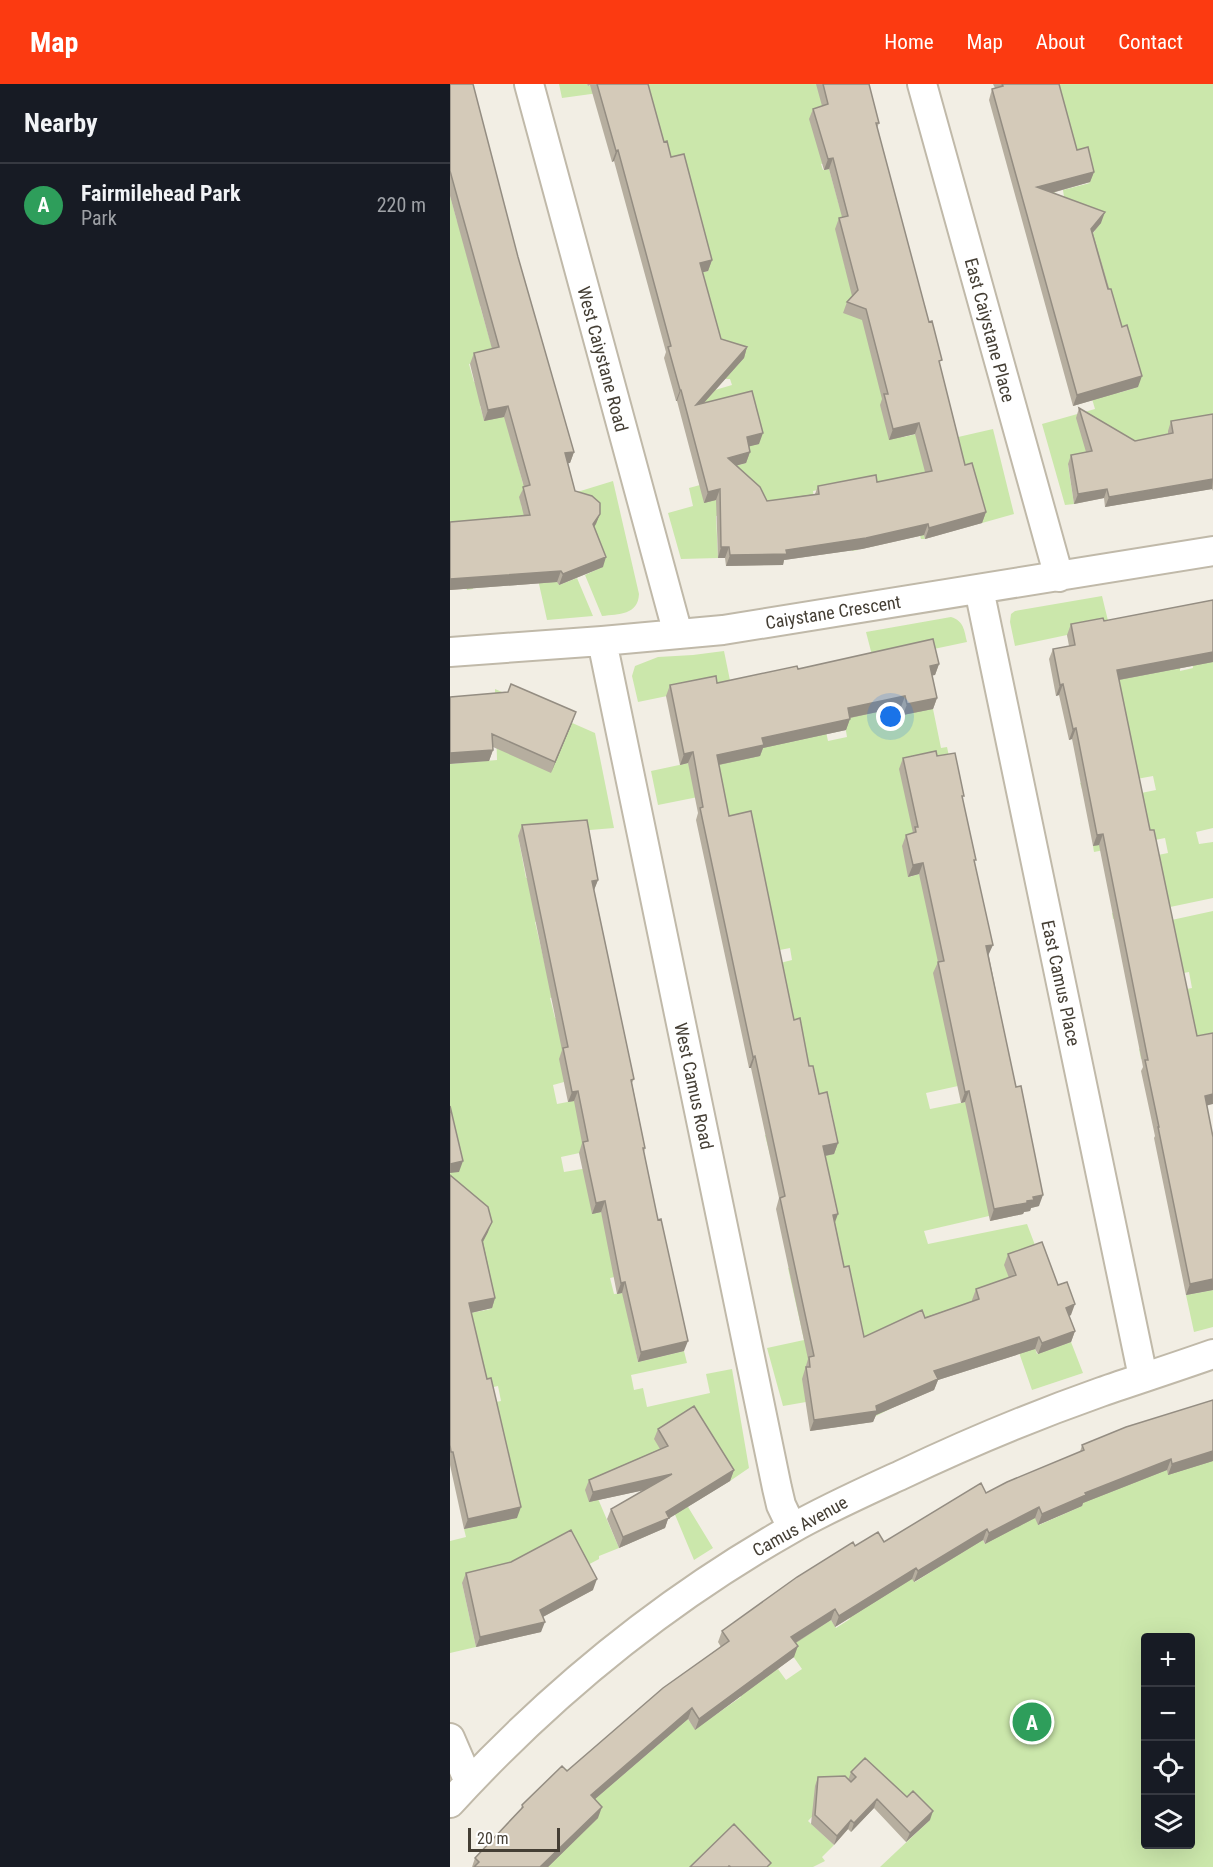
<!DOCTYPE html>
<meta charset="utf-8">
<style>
body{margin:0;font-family:"Roboto Condensed",sans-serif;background:#20242c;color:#f1f3f6}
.controls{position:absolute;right:18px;bottom:18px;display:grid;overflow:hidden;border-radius:6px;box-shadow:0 6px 24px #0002}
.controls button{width:54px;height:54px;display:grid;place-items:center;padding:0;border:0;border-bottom:2px solid #363941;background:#171b24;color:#f1f3f6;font:30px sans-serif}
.scale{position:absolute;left:18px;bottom:15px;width:92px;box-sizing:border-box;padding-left:6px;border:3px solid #443e34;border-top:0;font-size:16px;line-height:21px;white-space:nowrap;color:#443e34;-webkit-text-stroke:4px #fff;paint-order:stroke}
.you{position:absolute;left:441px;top:633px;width:21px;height:21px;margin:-15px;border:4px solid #fff;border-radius:50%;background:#1a73e8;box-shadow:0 0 0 9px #1a73e833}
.badge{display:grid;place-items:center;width:39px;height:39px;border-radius:50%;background:#fc3a11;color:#fff;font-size:20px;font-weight:700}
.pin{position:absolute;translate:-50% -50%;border:3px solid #fff;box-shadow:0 2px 6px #0006}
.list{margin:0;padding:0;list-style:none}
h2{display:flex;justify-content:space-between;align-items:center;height:78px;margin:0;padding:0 24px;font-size:26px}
h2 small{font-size:20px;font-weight:400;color:#9ea1a6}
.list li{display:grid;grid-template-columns:39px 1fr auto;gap:18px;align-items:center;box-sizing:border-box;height:84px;padding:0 24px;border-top:2px solid #363941}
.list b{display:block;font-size:22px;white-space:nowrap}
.list p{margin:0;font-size:20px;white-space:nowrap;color:#9ea1a6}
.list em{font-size:20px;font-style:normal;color:#9ea1a6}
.icon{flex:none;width:33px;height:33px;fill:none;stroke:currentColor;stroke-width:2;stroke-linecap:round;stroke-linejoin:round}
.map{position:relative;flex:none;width:763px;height:1783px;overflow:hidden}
header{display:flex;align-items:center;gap:36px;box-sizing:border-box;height:84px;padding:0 30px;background:#fc3a11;color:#fff}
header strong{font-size:28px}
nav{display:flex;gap:33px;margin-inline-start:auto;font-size:21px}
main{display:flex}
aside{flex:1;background:#171b24}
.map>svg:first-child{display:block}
</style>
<header>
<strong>Map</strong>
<nav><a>Home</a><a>Map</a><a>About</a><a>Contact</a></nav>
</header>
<main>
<aside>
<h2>Nearby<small></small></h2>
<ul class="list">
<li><span class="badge" style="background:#2e9e5b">A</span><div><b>Fairmilehead Park</b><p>Park</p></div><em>220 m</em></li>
</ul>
</aside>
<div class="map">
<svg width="763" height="1783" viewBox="0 0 763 1783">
<rect width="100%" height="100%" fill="#f2eee4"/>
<!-- green -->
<path fill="#cbe7ab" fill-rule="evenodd" d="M109,0H137L138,2L144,0H396L407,70L371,80L373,86L379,85L389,121L431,111L386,145L396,187L418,232L454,353L478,347L482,359L543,345L564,430L532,439L519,390L469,432L475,455H471L468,444L403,440L408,466L402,467L395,442L377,404L363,407L365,421L266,432L268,474L231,475L218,429L243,422L239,404L250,401L247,392L296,379L261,339L248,311L282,301L280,295H275L274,268L246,190L258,187L217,84L163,7L112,14Z
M584,0H763V343L721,362L618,381L624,420L615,421L592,340L645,325L640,308L668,309L688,303L640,152L645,147L642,136L587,113L605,108L607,114L614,113L613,106L640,99L606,82Z
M0,112L7,137L50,126L51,132L31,138L35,152L13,158L26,202L47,197L49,204L45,205L48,217L30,222L43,267L85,257L87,264L19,280L24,298L44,293L50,317L30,322L34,336L101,320L103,329L57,340L73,400L114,389L116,398L70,413L72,425L163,397L189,510C188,531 169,530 152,532L135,491L152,483L138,448L143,445L147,435C143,417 122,419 114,432V443L89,453L109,501L127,494L143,532L97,536L83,473H68L67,456L50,457L49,444L18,447L23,505L17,506L11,486H7V472H0Z
M652,512L660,545L730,584V587L743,584L733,531L763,578V744L746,748L749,760L763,758V814L663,835L662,829L713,819L703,772L718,769L715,754L644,768L643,762L686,710L706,706L703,692L632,705L630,699L681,690L640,629L617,551L565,562L560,538L561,530L565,527Z
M501,533C514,537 514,546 517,558L441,574L483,625L491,664L497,663L510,723L459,793L469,790L506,861L484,889L508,1002L476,1009L480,1025L565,1008L539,1132L474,1147L478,1160L577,1140L588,1169L555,1182L587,1270L621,1258L633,1289L582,1306L548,1208L526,1231L418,1277L440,1325L422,1334L356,1294V1318L333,1322L317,1264L354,1256L338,1184L386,1174L331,1123L329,1113L375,1102L366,1061L320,1071L315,1051L384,1037L380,1018L365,1021L326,880L342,876L340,864L309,870L268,709L208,721L201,687L276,671L261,603L188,618L182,592L185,582L208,573L243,571L274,567L296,675L308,665L372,629L378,657L397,653L394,635L424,579L416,548Z
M45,605L145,649L164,744L68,752L76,794L88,792L93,816L144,806L145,812L85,838L95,881L110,911L100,914L105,934L115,932L114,998L103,1001L107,1020L180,1006L134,1068L111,1073L114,1088L138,1084L142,1129L151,1128L169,1192L160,1194L164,1210L173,1209L188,1278L234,1267L237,1279L181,1291L184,1306L193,1304L197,1323L260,1309L256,1290L282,1285L299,1384L280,1397L240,1333L215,1373L210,1377L263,1464L244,1476L203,1378L143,1403L169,1464L149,1472V1475L132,1484L12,1499L26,1563L0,1569V1457L16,1453L14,1445L67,1433L26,1375L0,1381V1378L41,1319L51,1317L48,1302L0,1313V1233L41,1225L0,1163V680L47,676Z
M763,827V960L691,975L689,965L741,954L731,906L742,904L739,888L728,890L717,837Z
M763,1206V1243L744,1248L736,1211Z
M763,1377V1783H430L480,1736L460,1716L372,1722L358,1737L384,1761L372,1773L375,1777L363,1783H91L108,1693L117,1685L146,1714L216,1654L218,1608L245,1645L291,1613L284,1603L328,1585L336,1596L352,1585L329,1552L357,1551L381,1536L386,1544L400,1535L371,1487L431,1454L437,1463L442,1461L465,1498L532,1455L535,1460L572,1401L589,1441L632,1422L616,1383H683ZM696,1554H740V1760H696Z"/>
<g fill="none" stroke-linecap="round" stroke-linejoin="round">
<!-- street casing -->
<g stroke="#c0b9a9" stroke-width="32">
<path id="street" d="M79,0L228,550
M472,0L609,493
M529,505L693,1293
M152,557L327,1404L331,1421L342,1444
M0,568L152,557L273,546L763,467
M0,1654L19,1698
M0,1719C99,1611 214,1517 341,1445C376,1425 414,1408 451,1391C516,1360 583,1332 651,1308C689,1295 726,1283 763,1270"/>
</g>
<!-- street -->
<use href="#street" stroke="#fff" stroke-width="28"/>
</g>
<!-- wall -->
<path fill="#b6ae9f" d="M0,0L68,173L124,368L120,379H118L125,407L150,430L144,443L153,483L109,501L107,498L0,506V438L74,432L69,413L74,403L54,333L34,337L20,280L24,269L42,265L0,112Z
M137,0H198L214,58L262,176L258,187L252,188L271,255L297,263L294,274L253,320L309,360L299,362L300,368L296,379L287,381L317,417L365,410L368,402L427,398L475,388L465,350L439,356L430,321L432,315L412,236L393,229L397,218L402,212L385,145L389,134L392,133L379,85L374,86L359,35L363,25L372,22L366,0H419L429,39L427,44L490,281L515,381L536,428L532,439L475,455L474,451L412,465L334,476L333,481L276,482L275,474H268L266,416L254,419L227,317H226L214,274L216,268L164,77L162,78L140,1L138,2Z
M543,0H609L627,66L644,88L640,98L602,109L651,139L643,149L688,303L623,322L539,16L542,5L545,4Z
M629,324L685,357L718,350V347L721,337L763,330V407L762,405L655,423L654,414L624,420L618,380L621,371L636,368L626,334Z
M763,516V578L669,596L757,1021L763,1206L736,1211L704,1054L705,1052L691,987L693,983L649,761L643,762L622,655L619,656L609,611L606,612L599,575L603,565L619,562L617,551L621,540L654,537Z
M489,580L485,591H482L487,614L483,625L453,631L451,623L400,634L396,646L313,664L310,672L269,681L279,732L359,982L388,1059L384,1070L375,1072L385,1139L394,1183L414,1253L522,1218V1216L526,1205L559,1194L554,1181L558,1170L608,1201L621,1231L619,1232L625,1247L621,1258L588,1270L585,1265L488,1296L484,1306L426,1331L423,1338L360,1347L352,1295L358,1275L326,1125L329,1114L301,984H299L246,736L248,729L238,679L230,681L216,612L220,601L267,599L348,585Z
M0,613L122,639L101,689L43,663V666L39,677Z
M487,672L513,716L525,779L539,872L589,1122L581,1124L580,1127L574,1128L573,1130L540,1137L515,1018L511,1019L483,889L488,878L469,790L458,793L452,762L456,751L463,749L449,685L453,674Z
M72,741L148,796L144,806L184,995L182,999L195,1064L194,1068L234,1267L188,1278L172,1209L167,1210L151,1128L142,1130L129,1069L132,1059L124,1017L118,1018L109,975L112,966L68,752Z
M0,1091L38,1148L33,1158L45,1214L42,1224L21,1229L67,1434L14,1445L0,1381Z
M763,1316V1377L718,1391L717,1386L633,1419L632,1422L588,1441L585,1434L535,1460L533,1456L464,1498L462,1495L385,1543L381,1536L346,1559L344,1573L245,1646L238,1635L145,1715L148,1734L98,1783H22L25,1774L71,1725L72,1721L117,1687L271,1563L268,1558L272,1547L405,1462L434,1458L536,1409L630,1368L632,1361Z
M208,1345L284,1386L280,1397L218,1435L215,1444L169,1464L157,1435L161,1425L194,1406L139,1418L135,1406L139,1396L210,1365L204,1355Z
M16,1489L143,1506L93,1533L91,1548L26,1563L12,1499Z
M401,1688L480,1736L456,1758L424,1724L401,1748L398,1745L384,1761L361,1740L365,1702L368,1693L398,1696Z"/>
<!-- shaded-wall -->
<path fill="#948d82" d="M168,66L164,77L162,78L166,67Z
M383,74L379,85L374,86L378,75Z
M644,88L640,98L583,114L587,103Z
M655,128L651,139L637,155L641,145Z
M262,176L258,187L246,190L250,179Z
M297,263L294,274L242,332L246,321Z
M692,292L688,303L623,322L627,311Z
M230,306H231L227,317H226Z
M58,322L54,333L34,337L38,326Z
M469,339L465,350L439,356L443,345Z
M313,349L309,360L293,364L297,353Z
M124,368L120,379L111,380L115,369Z
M300,368L296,379L274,385L278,374Z
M763,395L762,405L655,423L659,413Z
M270,405L266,416L254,419L258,408Z
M657,405L654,414L624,420L628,410Z
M536,428L532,439L475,455L479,444Z
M150,430L146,440L139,451L143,440Z
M478,440L474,451L412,465L334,476L333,481L276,482L280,471L336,466Z
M271,463H279L275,474H268Z
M156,473L153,483L109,501L113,490Z
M111,487L107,498L0,506V495Z
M763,568V578L663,597L667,586Z
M489,580L485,591L476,593L480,582Z
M613,600L609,611L606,612L610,601Z
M455,612L451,623L394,635L398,624Z
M487,614L483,625L453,631L457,620Z
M126,628L122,639L101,689L105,678Z
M400,635L396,646L313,664L310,672L263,682L267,671L312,654Z
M626,644L622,655L619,656L623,645Z
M43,666L39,677L0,680V669Z
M243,668L238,679L230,681L234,670Z
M653,750L649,761L643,762L647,751Z
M473,779L469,790L458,793L463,781Z
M148,796L144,806L138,808L142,797Z
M543,861L538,872L536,862Z
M305,972L301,984H299L303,973Z
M128,1007L124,1017L118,1018L122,1008Z
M519,1007L515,1018L511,1019L515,1008Z
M763,1010V1020L751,1023L755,1012Z
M388,1059L384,1070L369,1073L373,1062Z
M13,1077L9,1088L0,1089V1080Z
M593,1111L589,1122L581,1124L580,1127L574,1128L573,1130L540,1137L544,1125L577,1117L583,1113Z
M155,1117L151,1128L142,1130L146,1119Z
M388,1130L384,1141L383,1131Z
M42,1138L38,1148L28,1167L32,1156Z
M763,1195V1206L736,1211L740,1200Z
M175,1198L172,1209L167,1210L171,1199Z
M45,1214L42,1224L16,1230L19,1219Z
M625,1220L621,1231L612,1235L616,1224Z
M625,1247L621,1258L588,1270L592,1259Z
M589,1253L585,1265L488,1296L484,1306L426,1331L423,1338L360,1347L364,1336L426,1322L484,1287Z
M238,1257L234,1267L188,1278L191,1268Z
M763,1367V1377L718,1391L722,1380Z
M721,1375L717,1386L633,1419L632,1422L588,1441L592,1430L635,1409Z
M284,1386L280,1397L218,1435L215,1444L169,1464L173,1453L216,1428Z
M222,1390L218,1401L139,1418L143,1408Z
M71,1423L67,1434L14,1445L18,1435Z
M589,1423L585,1434L535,1460L539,1449Z
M537,1445L533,1456L464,1498L468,1487Z
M466,1484L462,1495L385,1543L389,1532Z
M147,1495L143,1506L87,1536L90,1526Z
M385,1525L381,1536L337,1564L341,1553Z
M95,1538L91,1548L26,1563L30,1553Z
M348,1562L344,1573L245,1646L249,1635Z
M242,1624L238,1635L137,1722L141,1711Z
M427,1715L424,1724L401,1748L404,1739Z
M152,1723L148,1734L98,1783H90Z
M483,1727L480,1736L456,1758L460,1749Z
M401,1736L398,1745L384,1761L387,1752Z"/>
<!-- building -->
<path fill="#d4cab9" stroke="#948d82" stroke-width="1.5" d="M0,0H23L68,173L124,368L115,369L125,407L142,412L150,419V430L143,440L156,473L113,490L111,487L0,495V438L80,431L73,403L80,401L58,322L38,326L24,269L49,263L0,87Z
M147,0H198L214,58L217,57L221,73L234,70L262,176L250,179L271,255L297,263L246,321L302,307L313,349L297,353L300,368L278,374L310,403L317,417L369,410L368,402L426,391L427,398L482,387L469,339L443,345L434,310H438L416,225L397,218L408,206L389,134L398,132L383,74L378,75L363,25L378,20L373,0H419L429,39H426L479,238L482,237L492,276L489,277L515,381L522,379L536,428L479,444L478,440L416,454L336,466L337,470L280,471L279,463H271L270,405L258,408L231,306H230L218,263L221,262L168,66L166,67Z
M552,0H609L627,66L638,63L644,88L587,103L655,128L641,145L658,205H661L672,243L677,241L692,292L627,311L542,5L553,2Z
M629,324L685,357L723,349L721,337L763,330V395L659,413L657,405L628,410L621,371L642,367Z
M763,516V568L667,586L700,746H704L747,952L763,949V1010L755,1012L763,1053V1195L740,1200L708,1043H709L695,976H698L653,750L647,751L626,644L623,645L613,600L610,601L603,565L625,561L621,540L653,534L654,537Z
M483,555L489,580L480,582L487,614L457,620L455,612L398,624L400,635L312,654L314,661L267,671L279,732L301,727L344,936L350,934L359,982H363L369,1010L377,1008L388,1059L373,1062L388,1130L383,1131L394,1183L399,1182L414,1253L472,1226L475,1234L529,1215L526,1205L566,1191L558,1170L592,1158L608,1201L617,1198L625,1220L616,1224L625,1247L592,1259L589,1253L484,1287L488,1295L426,1322L427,1327L364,1336L356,1283H360L359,1273L364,1272L330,1114L335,1112L305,972L303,973L250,724L253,723L243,668L234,670L220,601L266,592L267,599L347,582L348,585Z
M61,600L126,628L105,678L42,650L43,666L0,669V613L58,608Z
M486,667L487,672L505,669L514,712H512L526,776H524L543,861L536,862L566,1003L571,1002L593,1111L583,1113L584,1116L577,1117V1119L544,1125L519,1007L515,1008L488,878L494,877L473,779L463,781L456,751L466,748L465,743H468L453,674Z
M137,736L148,796L142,797L184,995L181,996L195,1064H193L208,1136L211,1135L238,1257L191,1268L175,1198L171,1199L155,1117L146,1119L133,1058L138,1057L128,1007L122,1008L113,964L118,963L72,741Z
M0,1022L13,1077L0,1080Z
M0,1091L38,1123L42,1138L32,1156L45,1214L19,1219L37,1295L41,1294L71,1423L18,1435L3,1368H1L0,1361Z
M763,1316V1367L722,1380L721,1375L635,1409L636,1411L592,1430L589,1423L539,1449L537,1445L468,1487L466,1484L389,1532L385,1525L341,1553L348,1562L249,1635L242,1624L141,1711L152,1723L90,1783H24L29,1778L25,1774L73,1723L72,1721L112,1682L117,1687L213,1604L279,1557L272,1547L347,1493L403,1458L405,1462L428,1448L434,1458L531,1399L536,1409L557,1398L634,1366L632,1361L676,1343Z
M244,1322L284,1386L216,1428L219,1434L173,1453L161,1425L222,1390L143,1408L139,1396L218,1362L208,1345Z
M121,1446L147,1495L90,1526L95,1538L30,1553L16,1489L61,1478Z
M415,1674L457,1713L463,1707L483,1727L460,1749L427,1715L404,1739L401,1736L387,1752L365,1731L368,1693L395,1692L401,1698L406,1693L401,1688Z
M284,1740L321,1779L317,1783H281L279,1782L278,1783H240Z"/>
<g text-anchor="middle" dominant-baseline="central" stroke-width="4.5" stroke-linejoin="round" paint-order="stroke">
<!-- street labels -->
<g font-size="18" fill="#443e34" stroke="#fff">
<text transform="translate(540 246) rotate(75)">East Caiystane Place</text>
<text transform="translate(153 275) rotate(75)">West Caiystane Road</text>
<text transform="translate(383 528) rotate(-9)">Caiystane Crescent</text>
<text transform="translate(611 899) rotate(78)">East Camus Place</text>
<text transform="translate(244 1002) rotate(78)">West Camus Road</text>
<text transform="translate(350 1442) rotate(-29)">Camus Avenue</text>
</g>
</g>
</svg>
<div class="controls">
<button>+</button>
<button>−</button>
<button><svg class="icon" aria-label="locate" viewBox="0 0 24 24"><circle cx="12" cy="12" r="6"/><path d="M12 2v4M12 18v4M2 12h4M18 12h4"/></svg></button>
<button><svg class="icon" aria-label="layers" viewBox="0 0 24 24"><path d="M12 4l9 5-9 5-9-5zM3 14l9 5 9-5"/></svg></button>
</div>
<div class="scale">20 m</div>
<div class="you"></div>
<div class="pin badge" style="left:582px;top:1638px;background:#2e9e5b">A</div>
</div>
</main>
